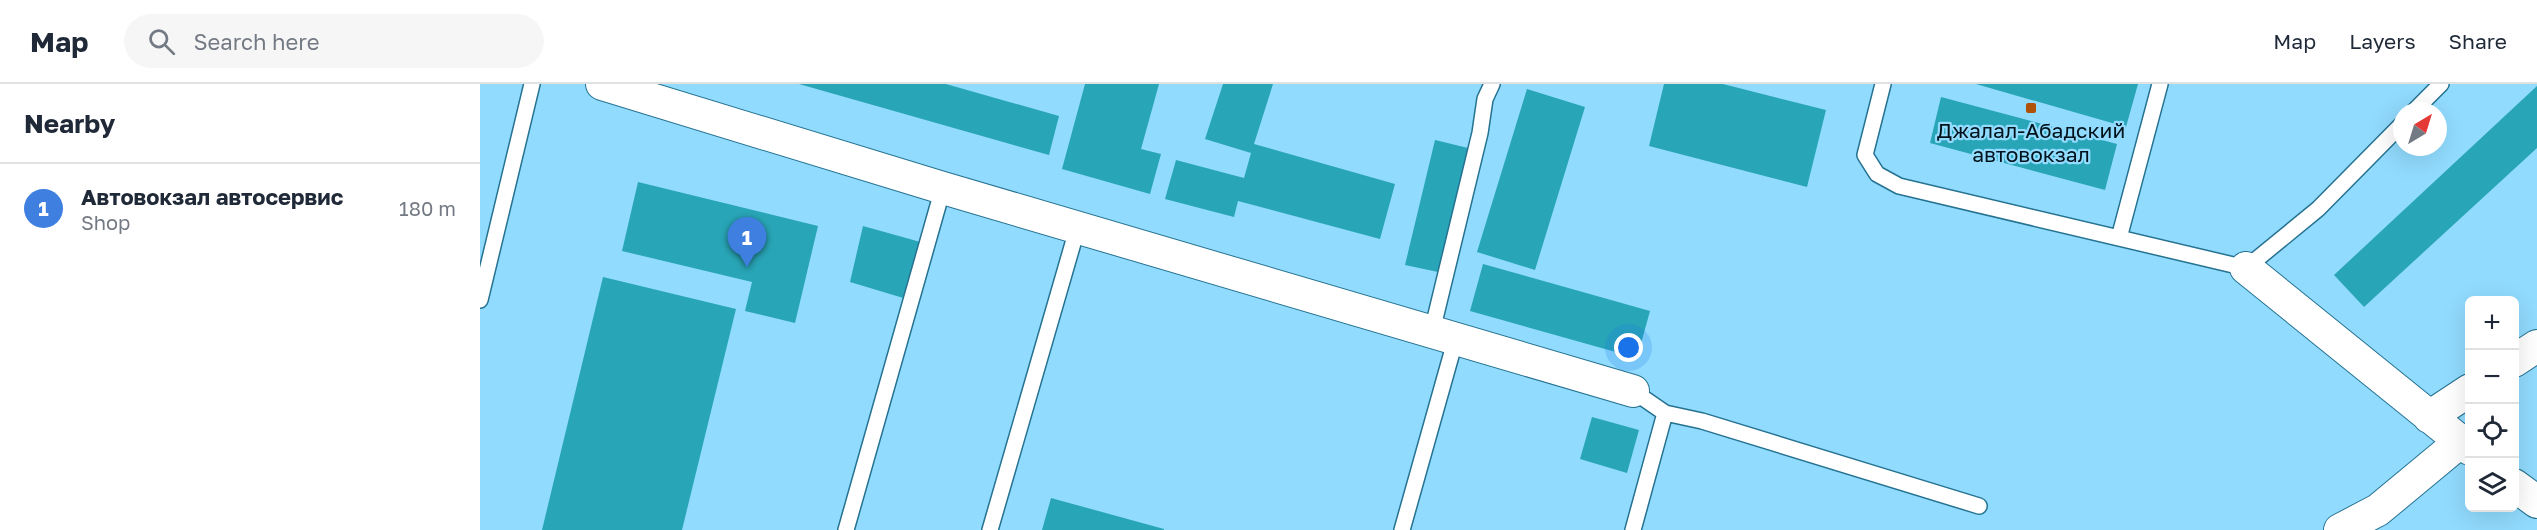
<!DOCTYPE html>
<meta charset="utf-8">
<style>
body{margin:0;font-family:"Golos Text",sans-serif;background:#f6f6f7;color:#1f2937}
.controls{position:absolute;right:18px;bottom:18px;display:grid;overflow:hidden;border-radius:9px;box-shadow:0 6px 24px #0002}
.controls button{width:54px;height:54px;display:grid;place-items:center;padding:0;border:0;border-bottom:2px solid #e0e1e3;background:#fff;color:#1f2937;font:30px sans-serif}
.compass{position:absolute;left:1913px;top:18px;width:54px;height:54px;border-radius:50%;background:#fff;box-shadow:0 6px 24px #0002;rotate:38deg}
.you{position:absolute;left:1149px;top:264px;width:21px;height:21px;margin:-15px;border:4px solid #fff;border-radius:50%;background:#1a73e8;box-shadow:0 0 0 9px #1a73e833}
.badge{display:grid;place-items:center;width:39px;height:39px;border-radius:50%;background:#b15107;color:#fff;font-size:20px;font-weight:700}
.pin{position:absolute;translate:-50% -50px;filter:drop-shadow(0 2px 3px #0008)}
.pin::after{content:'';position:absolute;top:32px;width:21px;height:18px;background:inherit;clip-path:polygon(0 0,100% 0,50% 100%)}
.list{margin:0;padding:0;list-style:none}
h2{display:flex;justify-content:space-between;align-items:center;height:78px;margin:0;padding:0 24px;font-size:26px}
h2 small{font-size:20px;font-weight:400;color:#747a83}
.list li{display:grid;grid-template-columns:39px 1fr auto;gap:18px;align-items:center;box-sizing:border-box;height:90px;padding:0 24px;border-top:2px solid #e0e1e3}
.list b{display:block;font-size:22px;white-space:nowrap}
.list p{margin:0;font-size:20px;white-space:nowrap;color:#747a83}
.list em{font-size:20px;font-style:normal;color:#747a83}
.icon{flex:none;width:33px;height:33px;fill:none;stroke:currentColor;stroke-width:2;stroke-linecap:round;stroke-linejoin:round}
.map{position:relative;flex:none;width:2057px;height:446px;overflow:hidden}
header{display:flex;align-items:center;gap:36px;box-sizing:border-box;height:84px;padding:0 30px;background:#fff;border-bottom:2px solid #e0e1e3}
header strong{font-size:28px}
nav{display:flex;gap:33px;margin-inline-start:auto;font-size:21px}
.search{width:420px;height:54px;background:#f6f6f7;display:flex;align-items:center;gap:15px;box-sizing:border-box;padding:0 21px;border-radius:33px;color:#747a83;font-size:22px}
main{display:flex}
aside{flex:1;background:#fff}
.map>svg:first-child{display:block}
</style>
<header>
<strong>Map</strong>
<div class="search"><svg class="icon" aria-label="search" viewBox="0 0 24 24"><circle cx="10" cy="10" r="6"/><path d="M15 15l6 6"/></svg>Search here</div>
<nav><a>Map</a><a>Layers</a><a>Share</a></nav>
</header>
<main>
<aside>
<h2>Nearby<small></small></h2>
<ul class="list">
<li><span class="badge" style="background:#3f7fe0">1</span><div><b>Автовокзал автосервис</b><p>Shop</p></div><em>180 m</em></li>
</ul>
</aside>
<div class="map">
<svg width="2057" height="446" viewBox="0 0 2057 446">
<rect width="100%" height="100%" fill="#91dbfe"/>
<!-- building -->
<path fill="#28a5b6" d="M319,0H466L579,32L569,71Z
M605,0H679L661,65L681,70L670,110L582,85Z
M743,0H793L774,60L915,100L900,155L758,117L754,133L685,115L696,76L764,94L771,69L725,55Z
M1184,0H1243L1346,26L1327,103L1169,62Z
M1496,0H1658L1646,43Z
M2057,2V64L1884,223L1854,191Z
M1047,5L1105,23L1055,186L997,168Z
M1461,13L1637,60L1625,106L1450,59Z
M955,56L988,64L958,188L925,181Z
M158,98L338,142L315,239L265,227L272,198L142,167Z
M383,142L444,159L430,216L370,198Z
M1003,180L1170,227L1157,274L990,227Z
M123,193L256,225L202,446H62Z
M1112,333L1159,346L1147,389L1100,375Z
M571,414L684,445V446H562Z"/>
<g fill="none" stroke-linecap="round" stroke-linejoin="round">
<!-- service casing -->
<g stroke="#257291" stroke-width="18">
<path id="service" d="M1403,0L1385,71L1397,90L1419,102L1766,184L1838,125L1922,40
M1934,27L1961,0
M1639,154L1680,0
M0,216L52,0
M952,247L1000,49L1005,15L1012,0
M1153,307L1185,329L1222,337L1499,422
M366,446L463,104
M510,446L598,142
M922,446L976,254
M1153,446L1185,329"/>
</g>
<!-- minor casing -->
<g stroke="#257291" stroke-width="34">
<path id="minor" d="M122,0L463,104L1153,307
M1766,184L1990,365
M2034,277L2057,262
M1949,333L1990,306
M2034,401L2057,418
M1860,446L1898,426L1980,358"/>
</g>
<!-- service -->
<use href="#service" stroke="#fff" stroke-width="15"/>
<!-- minor -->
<use href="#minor" stroke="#fff" stroke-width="32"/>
</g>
<!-- markers -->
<rect fill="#b15107" stroke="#91dbfe" stroke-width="2" x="1545" y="18" width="12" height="12" rx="3"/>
<g text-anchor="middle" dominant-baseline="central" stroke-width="4.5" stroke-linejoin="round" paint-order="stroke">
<!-- poi labels -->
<g font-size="21" fill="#01121b" stroke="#91dbfe">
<text x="1551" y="46">Джалал-Абадский<tspan x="1551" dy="24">автовокзал</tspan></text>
</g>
</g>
</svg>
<div class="controls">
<button>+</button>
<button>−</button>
<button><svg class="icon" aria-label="locate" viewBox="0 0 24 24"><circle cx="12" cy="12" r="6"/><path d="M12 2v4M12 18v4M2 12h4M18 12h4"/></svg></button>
<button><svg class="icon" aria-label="layers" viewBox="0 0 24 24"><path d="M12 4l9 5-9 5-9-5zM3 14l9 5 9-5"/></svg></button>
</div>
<svg class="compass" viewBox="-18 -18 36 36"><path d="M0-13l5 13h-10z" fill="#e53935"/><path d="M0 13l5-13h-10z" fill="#747a83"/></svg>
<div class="you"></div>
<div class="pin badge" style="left:267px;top:183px;background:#3f7fe0">1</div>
</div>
</main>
